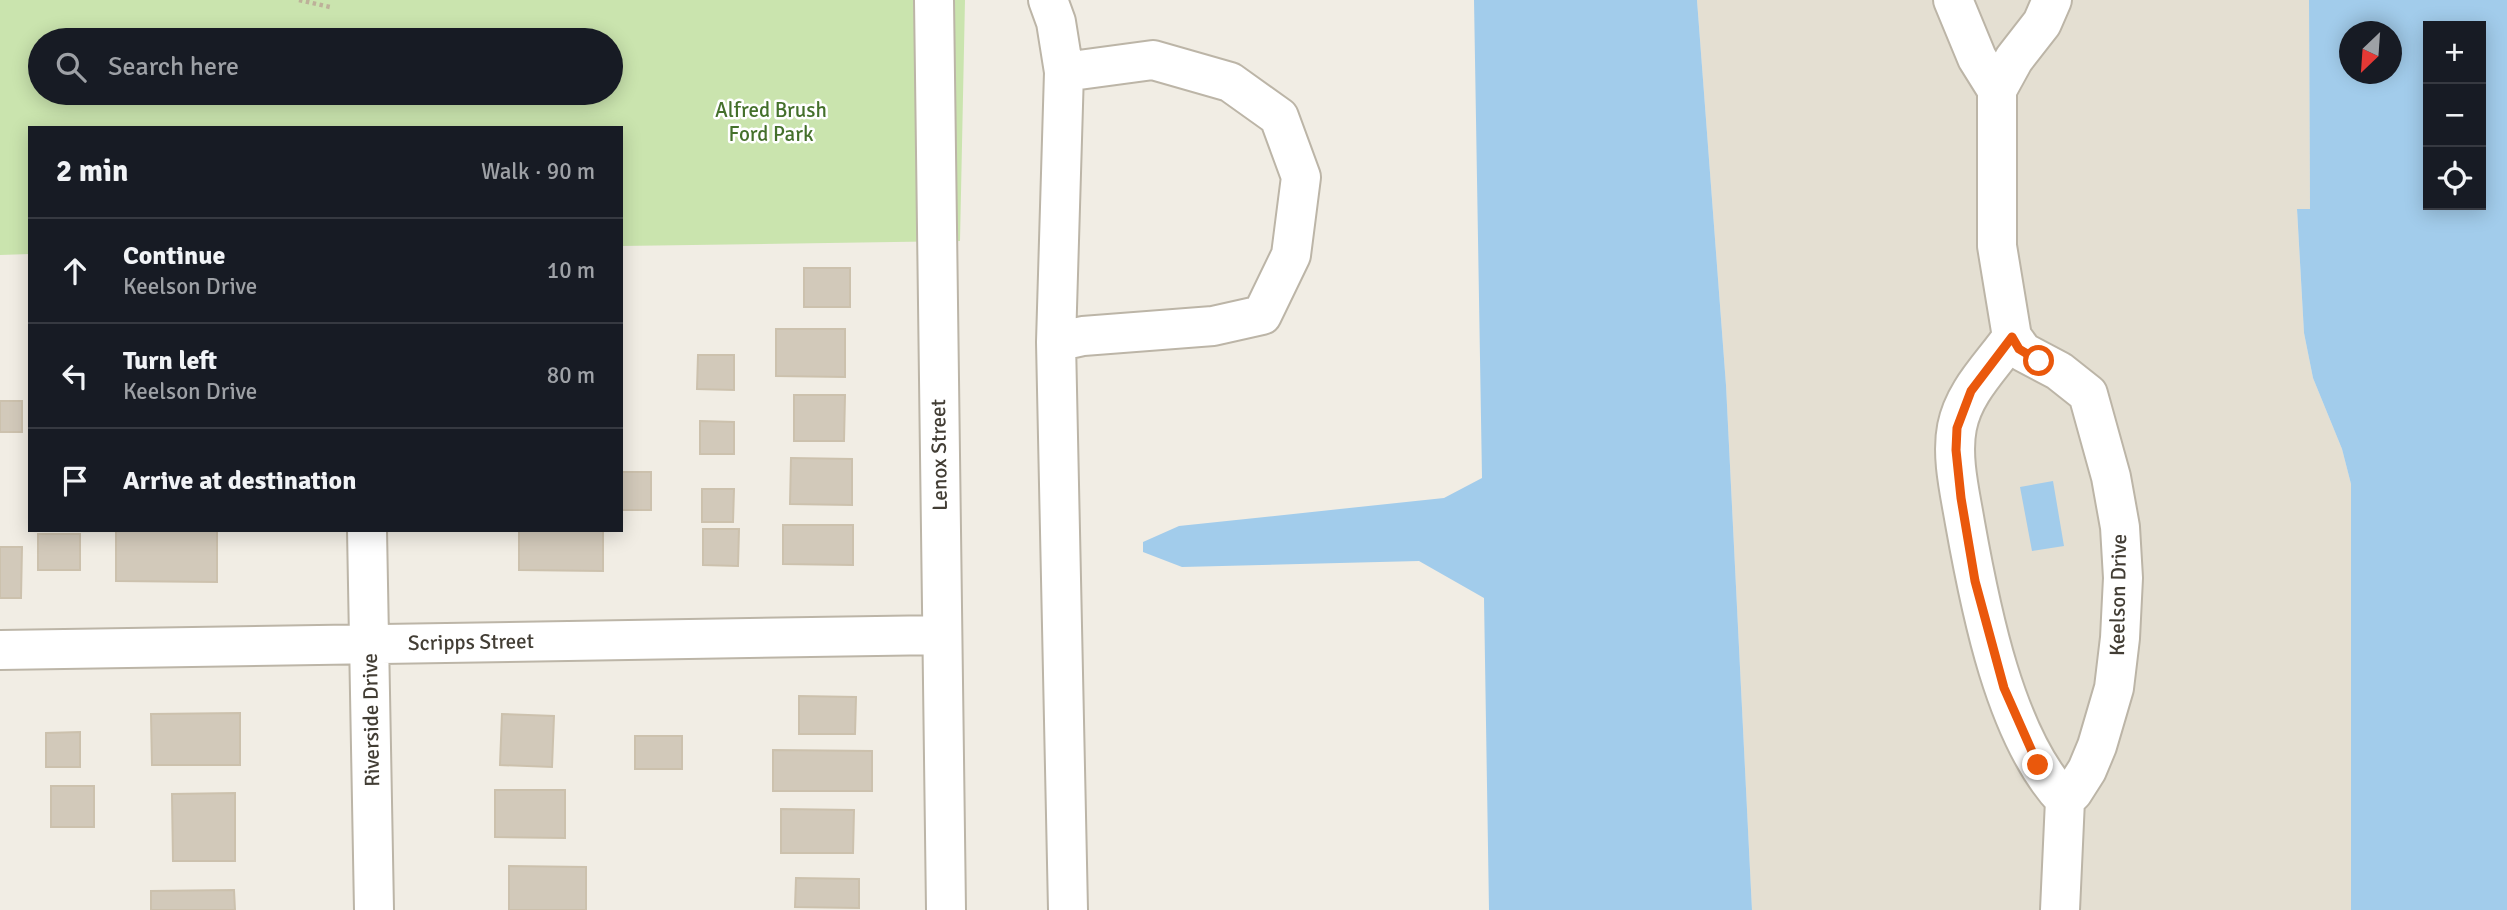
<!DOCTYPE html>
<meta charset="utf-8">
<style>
body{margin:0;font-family:Signika,sans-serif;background:#20242c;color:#f1f3f6}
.controls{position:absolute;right:21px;top:21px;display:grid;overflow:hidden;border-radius:0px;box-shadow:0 4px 18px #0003}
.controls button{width:63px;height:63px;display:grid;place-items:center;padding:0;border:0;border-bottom:2px solid #363941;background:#171b24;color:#f1f3f6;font:35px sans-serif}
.compass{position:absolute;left:2339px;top:21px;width:63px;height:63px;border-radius:50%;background:#171b24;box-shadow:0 4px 18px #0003;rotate:205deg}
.stop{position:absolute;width:21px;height:21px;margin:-16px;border:5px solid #ea580c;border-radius:50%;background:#fff}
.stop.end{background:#ea580c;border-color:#fff;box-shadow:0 2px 7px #0008}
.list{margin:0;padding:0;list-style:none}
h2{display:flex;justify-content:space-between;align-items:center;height:91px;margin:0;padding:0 28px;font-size:30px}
h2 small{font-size:23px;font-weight:400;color:#9ea1a6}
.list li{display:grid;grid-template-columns:46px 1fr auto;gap:21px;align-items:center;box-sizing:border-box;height:105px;padding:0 28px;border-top:2px solid #363941}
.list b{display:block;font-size:26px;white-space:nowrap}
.list p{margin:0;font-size:23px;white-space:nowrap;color:#9ea1a6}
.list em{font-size:23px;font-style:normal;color:#9ea1a6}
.icon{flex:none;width:38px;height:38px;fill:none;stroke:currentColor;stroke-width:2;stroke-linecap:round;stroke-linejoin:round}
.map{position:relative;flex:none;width:2507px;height:910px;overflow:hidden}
.search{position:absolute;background:#171b24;box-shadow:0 4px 18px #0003;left:28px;top:28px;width:595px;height:77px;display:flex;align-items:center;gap:18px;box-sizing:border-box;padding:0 24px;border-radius:38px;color:#9ea1a6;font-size:26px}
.panel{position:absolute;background:#171b24;box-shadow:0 4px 18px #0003;left:28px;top:126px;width:595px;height:406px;border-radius:0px}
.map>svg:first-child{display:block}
</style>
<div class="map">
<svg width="2507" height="910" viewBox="0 0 2507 910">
<rect width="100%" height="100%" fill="#f1ede4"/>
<!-- residential -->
<path fill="#e4dfd2" d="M1697,0H2309L2310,209L2297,210L2304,333L2313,378L2342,449L2351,484V910H1752L1726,385Z"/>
<!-- green -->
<path fill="#cae4ae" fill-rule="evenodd" d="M0,0H965L960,241L621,246V128H30V254L0,255ZM40,40H611V93H40Z"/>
<!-- water -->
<path fill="#a2cceb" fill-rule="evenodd" d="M1474,0H1697L1726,385L1752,910H1489L1484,598L1419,561L1182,567L1143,552V542L1179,526L1444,498L1482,478Z
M2309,0H2507V910H2351V484L2342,449L2313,378L2304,333L2297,209H2310ZM2428,26H2481V205H2428ZM2350,32H2392V74H2350Z
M2053,481L2064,546L2032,551L2020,487Z"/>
<!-- building -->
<path fill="#d2c9ba" stroke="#ccc1ad" stroke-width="2" d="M804,268H850V307H804Z
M776,329H845V377L776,376Z
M698,355H734V390L697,389Z
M794,395H845L844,441H794Z
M0,401H22V432H0Z
M700,421L734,422V454H700Z
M791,458L852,459V505L790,504Z
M621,472H651V510H621Z
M702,489H734L733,522H702Z
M783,525H853V565L783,564Z
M703,529H739L738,566L703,565Z
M116,530H217V582L116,581Z
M519,530H603V571L519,570Z
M38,534H80V570H38Z
M0,547H22L21,598H0Z
M799,696L856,697L855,734H799Z
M240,713V765H152L151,714Z
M502,714L554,716L552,767L500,765Z
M80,732V767H46V733Z
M635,736H682V769H635Z
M773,750L872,751V791H773Z
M51,786H94V827H51Z
M495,790H565V838L495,837Z
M235,793V861H173L172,794Z
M781,809L854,810L853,853H781Z
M509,866L586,867V910H509Z
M796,878L859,879V908L795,907Z
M234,890L235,910H151V891Z"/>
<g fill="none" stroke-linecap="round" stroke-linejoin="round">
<!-- minor casing -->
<g stroke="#bcb5a7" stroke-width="42">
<path id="minor" d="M934,0L946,910
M1048,0L1056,22L1064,72L1056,342L1068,910
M1953,0L1977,58L1997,90
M2052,0L2042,23L2014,59L1997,90V246L2012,337L2023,352L2059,371L2088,394L2111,477L2120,527L2123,578L2120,638L2114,688L2097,746L2087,770L2073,792L2065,800L2060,910
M2012,337C1992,366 1964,391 1957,427C1951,457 1960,493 1965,523C1980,607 2005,737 2065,800
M1056,342L1083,336L1213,326L1262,315L1291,255L1301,177L1279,117L1230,82L1153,60L1064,72
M367,530L374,910
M0,650L942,635"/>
</g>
<!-- path -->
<path stroke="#bdb199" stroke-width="4.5" stroke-dasharray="3.5 3.5" stroke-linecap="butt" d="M299,0L330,7"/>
<!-- minor -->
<use href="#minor" stroke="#fff" stroke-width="38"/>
</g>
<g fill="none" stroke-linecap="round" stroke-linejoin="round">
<!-- route -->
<path stroke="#ea580c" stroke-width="9" d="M2038,765L2004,688L1975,581L1961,498L1956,450L1957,428L1971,391L2012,337L2019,349L2039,361"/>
</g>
<g text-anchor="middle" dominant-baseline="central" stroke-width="5" stroke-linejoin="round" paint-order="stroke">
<!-- park labels -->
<g font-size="21" fill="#44702b" stroke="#fff">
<text x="771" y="110">Alfred Brush<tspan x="771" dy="24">Ford Park</tspan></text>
</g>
<!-- street labels -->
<g font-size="21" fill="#423d34" stroke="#fff">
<text transform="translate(939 455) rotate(-91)">Lenox Street</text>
<text transform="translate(2118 595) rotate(-89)">Keelson Drive</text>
<text transform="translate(471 642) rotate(-1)">Scripps Street</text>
<text transform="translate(371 720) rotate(-91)">Riverside Drive</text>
</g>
</g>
</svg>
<div class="controls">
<button>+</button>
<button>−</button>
<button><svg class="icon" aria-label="locate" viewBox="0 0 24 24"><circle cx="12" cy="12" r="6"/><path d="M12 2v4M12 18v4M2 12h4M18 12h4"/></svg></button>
</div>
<svg class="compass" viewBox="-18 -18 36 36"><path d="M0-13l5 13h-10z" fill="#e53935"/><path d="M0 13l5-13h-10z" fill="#9ea1a6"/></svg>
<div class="stop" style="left:2039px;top:361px"></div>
<div class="stop end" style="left:2038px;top:765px"></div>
<div class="search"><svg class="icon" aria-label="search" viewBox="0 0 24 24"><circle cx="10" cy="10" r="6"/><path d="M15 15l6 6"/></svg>Search here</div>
<section class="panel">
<h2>2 min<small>Walk · 90 m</small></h2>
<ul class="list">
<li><svg class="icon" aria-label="ahead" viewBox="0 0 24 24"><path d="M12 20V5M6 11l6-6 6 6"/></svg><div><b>Continue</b><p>Keelson Drive</p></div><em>10 m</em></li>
<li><svg class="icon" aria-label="left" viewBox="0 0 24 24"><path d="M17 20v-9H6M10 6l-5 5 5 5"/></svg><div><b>Turn left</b><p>Keelson Drive</p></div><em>80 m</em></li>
<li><svg class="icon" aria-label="arrive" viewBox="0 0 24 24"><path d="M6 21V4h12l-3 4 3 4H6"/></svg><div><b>Arrive at destination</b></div></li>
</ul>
</section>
</div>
